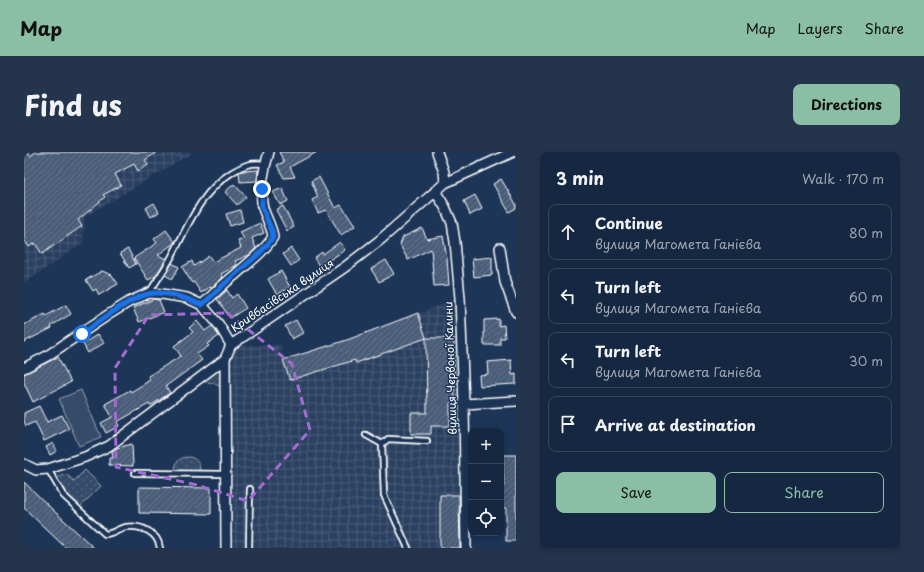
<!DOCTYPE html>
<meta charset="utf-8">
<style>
body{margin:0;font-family:"Playpen Sans",sans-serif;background:#23344c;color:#f1f3f6}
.controls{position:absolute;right:12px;bottom:12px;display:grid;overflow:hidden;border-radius:8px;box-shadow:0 2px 6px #0003}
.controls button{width:36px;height:36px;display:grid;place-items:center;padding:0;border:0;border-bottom:1px solid #35445a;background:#162841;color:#f1f3f6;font:20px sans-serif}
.stop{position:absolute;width:12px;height:12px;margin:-9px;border:3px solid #1a73e8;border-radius:50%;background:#fff}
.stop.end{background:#1a73e8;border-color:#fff;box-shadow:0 1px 4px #0008}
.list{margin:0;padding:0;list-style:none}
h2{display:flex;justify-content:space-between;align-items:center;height:52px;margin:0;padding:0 16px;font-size:17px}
h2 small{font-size:13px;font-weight:400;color:#9ea6b1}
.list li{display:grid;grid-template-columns:26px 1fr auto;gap:12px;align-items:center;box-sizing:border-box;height:56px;margin:0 8px 8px;padding:0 8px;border:1px solid #35445a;border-radius:8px}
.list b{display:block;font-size:15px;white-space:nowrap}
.list p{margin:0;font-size:13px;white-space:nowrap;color:#9ea6b1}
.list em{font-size:13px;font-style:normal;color:#9ea6b1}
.actions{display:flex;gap:8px;padding:12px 16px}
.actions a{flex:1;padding:9px 0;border:1px solid #8abfa5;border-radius:8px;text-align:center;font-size:14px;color:#8abfa5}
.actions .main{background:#8abfa5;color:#111}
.icon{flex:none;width:22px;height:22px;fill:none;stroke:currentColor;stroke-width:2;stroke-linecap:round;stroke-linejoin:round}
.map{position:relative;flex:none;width:492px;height:396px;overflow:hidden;border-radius:8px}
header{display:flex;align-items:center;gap:24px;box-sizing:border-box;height:56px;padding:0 20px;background:#8abfa5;color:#111}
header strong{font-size:19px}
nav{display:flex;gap:22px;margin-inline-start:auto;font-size:14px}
.intro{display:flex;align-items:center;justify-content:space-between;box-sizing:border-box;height:96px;padding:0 24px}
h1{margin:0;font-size:28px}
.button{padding:10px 18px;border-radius:8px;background:#8abfa5;color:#111;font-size:14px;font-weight:700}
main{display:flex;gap:24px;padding:0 24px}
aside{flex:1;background:#162841;border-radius:8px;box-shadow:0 2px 6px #0003}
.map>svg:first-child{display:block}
</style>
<header>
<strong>Map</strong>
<nav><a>Map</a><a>Layers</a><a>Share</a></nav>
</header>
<div class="intro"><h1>Find us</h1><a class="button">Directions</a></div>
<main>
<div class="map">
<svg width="492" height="396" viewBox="0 0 492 396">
<defs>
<pattern id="industrial-grid" width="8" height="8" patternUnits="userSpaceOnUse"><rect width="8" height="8" fill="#2a4161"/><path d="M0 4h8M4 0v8" fill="none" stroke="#4a5e79"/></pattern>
<pattern id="grass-dots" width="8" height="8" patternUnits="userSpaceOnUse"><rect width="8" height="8" fill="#364b69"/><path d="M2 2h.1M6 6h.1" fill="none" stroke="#546680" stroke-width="1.8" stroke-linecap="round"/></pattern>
<pattern id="building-hatch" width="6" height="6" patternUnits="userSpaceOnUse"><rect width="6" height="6" fill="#4a5d79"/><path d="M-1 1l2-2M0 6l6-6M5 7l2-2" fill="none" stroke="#65758d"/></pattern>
</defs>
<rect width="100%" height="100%" fill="#1d3557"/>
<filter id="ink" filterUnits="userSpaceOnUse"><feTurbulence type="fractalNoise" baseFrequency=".025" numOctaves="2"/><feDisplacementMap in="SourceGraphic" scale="8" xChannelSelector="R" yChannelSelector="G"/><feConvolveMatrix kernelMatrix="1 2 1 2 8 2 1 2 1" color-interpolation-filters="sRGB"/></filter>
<g filter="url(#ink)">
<!-- industrial -->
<path fill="url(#industrial-grid)" d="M0,0H170L60,65L59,91L0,131Z
M436,146L442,396H202L201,207L207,193H257L260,208L316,190Z"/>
<!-- grass -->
<path fill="url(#grass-dots)" stroke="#9aa5b4" d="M201,207V237L189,231L178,230Z
M166,305C175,308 176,313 176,322L151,321C151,310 154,305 166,305Z
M61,318L77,334L54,357L39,343L30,327L42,322L50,329Z"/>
<!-- garden -->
<path fill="#364b69" stroke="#9aa5b4" d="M57,238L77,285L55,294L35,247Z"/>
<!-- building -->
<path fill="url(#building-hatch)" stroke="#fff" d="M0,0H3L6,4L12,0H133L121,8L124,13L114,19L110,12L91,22L97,33L79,43L81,45L54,68L58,74L18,102L11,91L5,95L0,87Z
M255,0H293L266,15L271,25L260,26L253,13L260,10Z
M234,18L233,29L216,30L215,20L218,19Z
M295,25L311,56L317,53L331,74L317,83L302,58L294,61L288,48L294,45L287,29Z
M477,27L492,52V56L485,60L469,32Z
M210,32L222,45L213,53L201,40Z
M258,36L264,49L256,53L249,40Z
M451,43L458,57L446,63L440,49Z
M130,51L135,60L127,65L122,56Z
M259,54L270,75L263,79L252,58Z
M216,58L219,70L206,74L202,62Z
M236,71L240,81L228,86L232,96L225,103L211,109L213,113L197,122L199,125L187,136L186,135L177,141L170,130L168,131L158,115L168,109L170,114L185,104L189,110L217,96L214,89L220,87L216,80Z
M398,76L403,87L419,84L423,106L425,133L410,134L407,97L384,108L376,93L379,85Z
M142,78L151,90L134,103L142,107L132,124L124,128L110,106L133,91L130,87Z
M316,90L321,98L304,109L306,113L298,118L290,106L298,100L299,102Z
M267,96L275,108L267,114L259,102Z
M104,97L112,112L105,116L96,101Z
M468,105V123L450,125L448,107Z
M362,108L370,122L355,130L347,117Z
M148,111L155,115L148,127L141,123Z
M78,119L88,123L94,132L75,143L72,137L69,139L62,128Z
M257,119L266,135L253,143L244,127Z
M203,138L208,146L213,142L222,156L206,166L193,147Z
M130,147L135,148L140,160L115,170L109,156Z
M42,153L47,162L27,174L28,176L0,190V173L21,162L22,164Z
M394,161L402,186L332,211L331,208L266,228L259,208L323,188Z
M475,167V174L480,173L481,186H476V193H460V168Z
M272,168L279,181L268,187L261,174Z
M173,169L181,179L188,174L195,184L183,192L185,194L173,202L178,208L142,234L146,241L126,254L125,252L93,270L95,274L82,281L77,271L88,265L81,252L106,238L107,240L126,228L124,224L157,204L150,194L169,180L165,176Z
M74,182L80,191L64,201L59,192Z
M402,186H430L431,251H426V274H407V282H387V261H403Z
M34,205L47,230L9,250L0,231V222Z
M487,208L488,223L492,222V232L456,234L455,223L464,222L463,210Z
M15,254L23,270L38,263L45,277L20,289L11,270L2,274L0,269V261Z
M29,291L33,299L26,303L22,295Z
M108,292L109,314L85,313V306H89L88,299L93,296Z
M479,303H492V389H482V356H477V334H480Z
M0,330L29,358L70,396H42L0,356Z
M115,335L187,336V362L115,361Z
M416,343H435L436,396H416Z"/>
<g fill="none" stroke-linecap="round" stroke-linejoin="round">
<!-- lane casing -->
<g stroke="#fff" stroke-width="8">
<path id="lane" d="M125,141C133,128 142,116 149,102C165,72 177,40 207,21C220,13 227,10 241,12
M342,283L358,292
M358,292L360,343L384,396
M358,292L364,287L403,289
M24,317L39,343L81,382C89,382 94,376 102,375C117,373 134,380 136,396
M111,321L201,322
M225,396L226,337"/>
</g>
<!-- street casing -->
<g stroke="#fff" stroke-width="12">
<path id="street" d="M413,0L420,20L421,31
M411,39L421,55L428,71L431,90L436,146L440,252L442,396
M476,96L481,130L492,160
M178,153L195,173L207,193
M201,207L202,396
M0,216L23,204L84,163L105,150L125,141L138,142L163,146L178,153C189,143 199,132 211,123C224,111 240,100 249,85C248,75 242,66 239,56C235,41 240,15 245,0
M440,252L492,249
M0,312L12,318L24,317L61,305L85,294L201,207L207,193L321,115L356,88L421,31L489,0"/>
</g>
<!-- lane -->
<use href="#lane" stroke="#1d3557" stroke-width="4.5"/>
<!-- street -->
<use href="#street" stroke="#1d3557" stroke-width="9"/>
</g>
</g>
<g fill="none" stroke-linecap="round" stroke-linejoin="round" filter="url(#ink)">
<!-- route -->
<path stroke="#1a73e8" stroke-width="5" d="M58,182C75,169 104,147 124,142C140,138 165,147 178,153C188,144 198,134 208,125C222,112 239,101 249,85L248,79L238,55V37"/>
</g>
<!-- marked area -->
<path fill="none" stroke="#a36bd2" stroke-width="3" stroke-dasharray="8 5" stroke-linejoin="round" d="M203,161L268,212L286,278L224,349L173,333L92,315L91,216L125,163Z"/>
<g text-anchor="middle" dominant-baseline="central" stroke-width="3" stroke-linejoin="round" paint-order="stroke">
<!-- street labels -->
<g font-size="11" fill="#fff" stroke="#1d3557">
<text transform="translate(258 143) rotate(-34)">Кривбасівська вулиця</text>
<text transform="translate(426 216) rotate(-92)">вулиця Червоної Калини</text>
</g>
</g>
</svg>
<div class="controls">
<button>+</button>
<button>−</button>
<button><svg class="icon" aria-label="locate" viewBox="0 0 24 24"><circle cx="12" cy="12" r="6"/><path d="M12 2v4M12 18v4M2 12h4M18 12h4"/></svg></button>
</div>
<div class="stop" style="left:58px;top:182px"></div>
<div class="stop end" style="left:238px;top:37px"></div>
</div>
<aside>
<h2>3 min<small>Walk · 170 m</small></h2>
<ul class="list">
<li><svg class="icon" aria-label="ahead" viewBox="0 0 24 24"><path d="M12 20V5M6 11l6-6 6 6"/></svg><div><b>Continue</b><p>вулиця Магомета Ганієва</p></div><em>80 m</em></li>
<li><svg class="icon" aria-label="left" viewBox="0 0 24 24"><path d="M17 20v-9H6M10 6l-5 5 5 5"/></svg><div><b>Turn left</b><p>вулиця Магомета Ганієва</p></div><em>60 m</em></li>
<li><svg class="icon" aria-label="left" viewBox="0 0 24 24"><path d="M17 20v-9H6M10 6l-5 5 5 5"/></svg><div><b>Turn left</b><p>вулиця Магомета Ганієва</p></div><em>30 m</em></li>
<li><svg class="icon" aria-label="arrive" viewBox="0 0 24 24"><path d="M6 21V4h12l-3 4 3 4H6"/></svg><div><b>Arrive at destination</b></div></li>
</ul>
<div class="actions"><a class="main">Save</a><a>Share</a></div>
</aside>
</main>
